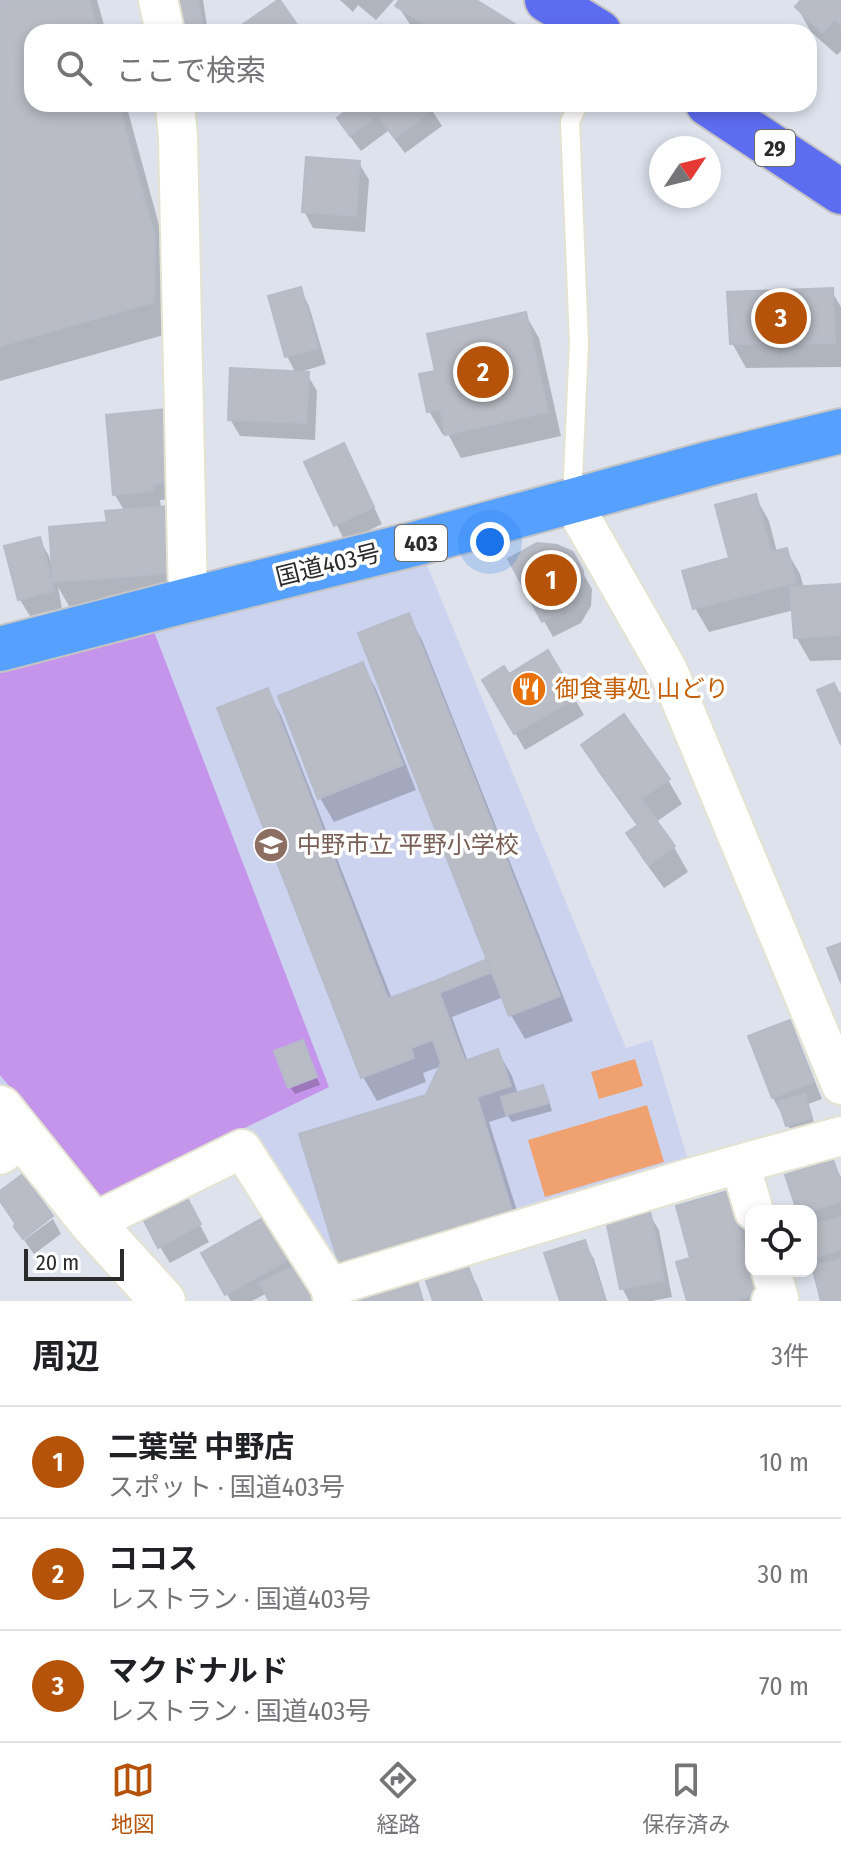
<!DOCTYPE html>
<html lang="ja">
<meta charset="utf-8">
<style>
body{margin:0;font-family:"Fira Sans Condensed","Noto Sans JP",sans-serif;background:#f6f6f6;color:#202124}
.controls{position:absolute;right:24px;bottom:24px;display:grid;overflow:hidden;border-radius:16px;box-shadow:0 4px 12px #0003}
.controls button{width:72px;height:72px;display:grid;place-items:center;padding:0;border:0;border-bottom:2px solid #e0e0e0;background:#fff;color:#202124;font:40px sans-serif}
.compass{position:absolute;left:649px;top:136px;width:72px;height:72px;border-radius:50%;background:#fff;box-shadow:0 4px 12px #0003;rotate:55deg}
.scale{position:absolute;left:24px;bottom:20px;width:100px;box-sizing:border-box;padding-left:8px;border:4px solid #2b2b2b;border-top:0;font-size:22px;line-height:28px;white-space:nowrap;color:#2b2b2b;-webkit-text-stroke:6px #fff;paint-order:stroke}
.you{position:absolute;left:490px;top:542px;width:28px;height:28px;margin:-20px;border:6px solid #fff;border-radius:50%;background:#1a73e8;box-shadow:0 0 0 12px #1a73e833}
.badge{display:grid;place-items:center;width:52px;height:52px;border-radius:50%;background:#b45309;color:#fff;font-size:26px;font-weight:700}
.pin{position:absolute;translate:-50% -50%;border:4px solid #fff;box-shadow:0 2px 8px #0006}
.list{margin:0;padding:0;list-style:none}
h2{display:flex;justify-content:space-between;align-items:center;height:104px;margin:0;padding:0 32px;font-size:34px}
h2 small{font-size:26px;font-weight:400;color:#757577}
.list li{display:grid;grid-template-columns:52px 1fr auto;gap:24px;align-items:center;box-sizing:border-box;height:112px;padding:0 32px;border-top:2px solid #e0e0e0}
.list b{display:block;font-size:30px;white-space:nowrap}
.list p{margin:0;font-size:26px;white-space:nowrap;color:#757577}
.list em{font-size:26px;font-style:normal;color:#757577}
.icon{flex:none;width:44px;height:44px;fill:none;stroke:currentColor;stroke-width:2;stroke-linecap:round;stroke-linejoin:round}
.map{position:relative;flex:none;width:841px;height:1301px;overflow:hidden}
.search{position:absolute;background:#fff;box-shadow:0 4px 12px #0003;left:24px;right:24px;top:24px;height:88px;display:flex;align-items:center;gap:20px;box-sizing:border-box;padding:0 28px;border-radius:24px;color:#757577;font-size:30px}
.sheet{height:440px;background:#fff}
nav{display:flex;justify-content:space-around;align-items:center;box-sizing:border-box;height:112px;border-top:2px solid #e0e0e0;background:#fff;font-size:22px;color:#757577}
nav a{display:grid;justify-items:center;gap:4px}
nav .on{color:#b45309}
.map>svg:first-child{display:block}
</style>
<div class="map">
<svg width="841" height="1301" viewBox="0 0 841 1301">
<rect width="100%" height="100%" fill="#dde2ed"/>
<!-- education -->
<path fill="#ccd3ee" d="M418,543L626,1048L652,1040L693,1177L330,1287L242,1149L92,1223L0,1108V649Z"/>
<!-- pitch -->
<path fill="#c595eb" d="M153,629L329,1087L101,1198L0,1075V670Z"/>
<!-- water -->
<path fill="#efa270" d="M635,1059L643,1086L599,1099L591,1072Z
M647,1105L664,1162L545,1197L528,1140Z"/>
<!-- shadow -->
<path fill="#0003" d="M0,0H97L106,32H32V104H126L171,269V333L0,381Z
M173,0H203L208,32H178Z
M340,0H394L376,20L358,5L353,12Z
M401,0H472L522,32H415L398,6Z
M804,0H841V51L837,55L811,32L797,7Z
M340,104H428L442,126L405,153L388,131L361,151L349,135L347,113Z
M359,163L369,180L365,232L313,228L304,211Z
M300,289L309,306L326,364L297,373L307,374L317,391L315,440L240,436L230,419L296,374L287,356Z
M831,290L841,307V367L746,368L732,343Z
M525,314L539,338L561,436L461,458L448,434L443,435L429,411L437,372Z
M108,416L182,498L160,500L161,509L187,597L69,606L58,587L62,608L30,616L20,600L7,547L39,539L49,556L52,567L54,566L125,512L115,495Z
M353,462L382,524L345,542L307,463Z
M755,496L769,521L777,552L786,550L800,574L804,588L841,586V660L810,661L796,637L794,610L709,632L695,608L731,560Z
M572,554L592,589L591,606L581,623L553,637L544,621Z
M408,616L422,640L573,1021L525,1039L511,1015L504,997L452,1017L468,1062L498,1052L512,1076L518,1094L542,1087L547,1095L552,1111L512,1122L508,1116L489,1122L525,1236L355,1288L341,1263L442,1066L423,1073L426,1082L377,1101L363,1077L267,690L281,715L392,999L489,960Z
M548,653L584,715L525,750L484,680L508,676Z
M362,664L376,689L416,790L334,822L320,798Z
M583,746L668,780L682,804L656,822L674,847L688,872L664,888L642,858L628,833L638,827L597,770Z
M789,1022L798,1039L822,1099L808,1104L815,1126L792,1133L773,1098L750,1038Z
M306,1050L320,1085L295,1094L290,1087Z
M832,1161L841,1177V1301H823L814,1268L816,1267L811,1257V1211H800Z
M727,1193L741,1217L751,1252V1271H756L765,1301H689L693,1260Z
M193,1212L209,1242L170,1263L160,1247Z
M649,1214L659,1230L672,1297L652,1301H629L622,1288Z
M53,1219L61,1234L34,1254L24,1240Z
M266,1219L294,1268L271,1301L267,1293L252,1301H231L204,1254Z
M584,1242L594,1259L607,1301H563Z
M467,1268L477,1285L483,1301H435Z"/>
<!-- building -->
<path fill="#b9bbc5" stroke="#b6bbc8" stroke-width="2" d="M0,0H89L98,32H32V104H118L155,237L154,302L0,346Z
M171,0H198L203,32H176Z
M278,0H280L302,32H238L236,29Z
M399,0H476L523,29L521,32H438L395,6Z
M801,0H841V25L835,19L822,32L795,7Z
M355,104H430L434,108L395,138L377,115L350,136L337,118Z
M306,157L360,161L356,216L302,212Z
M301,287L318,348L285,357L268,296Z
M833,288L835,343L730,344L727,292Z
M526,312L548,412L445,435L440,409L427,412L419,374L435,371L427,334Z
M230,368L309,372L306,423L228,420Z
M166,409L173,482L152,484L153,491L113,495L106,415Z
M344,443L374,507L334,526L304,462Z
M756,494L771,552L787,548L796,582L693,609L682,571L729,558L715,505Z
M169,506L174,573L53,582L49,527L107,522L105,511Z
M40,537L54,591L18,600L4,546Z
M537,543L557,545L573,552L583,571V588L572,606L542,622L508,559Z
M841,584V635L794,638L790,587Z
M409,613L560,996L509,1016L358,633Z
M548,650L576,698L514,734L482,680L504,666L509,674Z
M363,662L403,765L318,799L278,696Z
M834,683L839,694L841,693V745L817,690Z
M268,688L388,999L435,981L454,1032L411,1048L414,1058L361,1078L217,708Z
M624,714L670,779L641,799L675,846L649,865L626,833L638,825L581,745Z
M841,943V983L827,948Z
M487,959L492,972L439,993L435,981Z
M790,1020L814,1082L772,1098L748,1036Z
M454,1032L465,1061L498,1049L511,1086L477,1097L512,1211L339,1264L299,1134L426,1095L441,1063L433,1040Z
M303,1040L317,1077L288,1088L274,1051Z
M543,1085L549,1103L506,1115L501,1097Z
M805,1094L812,1118L786,1126L778,1102Z
M833,1159L841,1183V1201L811,1211H797L785,1175Z
M23,1174L53,1216L23,1239L14,1227L15,1223L0,1201V1191Z
M728,1191L757,1294L732,1301H687L676,1262L690,1258L676,1206Z
M184,1192L201,1224L158,1248L141,1215Z
M650,1211L664,1281L620,1289L606,1220Z
M266,1216L291,1258L225,1295L201,1253Z
M841,1217V1250L811,1258V1225Z
M585,1240L605,1301H560L544,1253Z
M841,1259V1300L821,1301L812,1266Z
M297,1264L316,1301H269L260,1283Z
M468,1266L481,1301H433L426,1281Z
M416,1277L423,1301H360L358,1296Z"/>
<g fill="none" stroke-linecap="round" stroke-linejoin="round">
<!-- lane casing -->
<g stroke="#e4e3d2" stroke-width="22">
<path id="lane" d="M572,499L579,343L570,122L578,104"/>
</g>
<!-- street casing -->
<g stroke="#e4e3d2" stroke-width="42">
<path id="street" d="M158,0L165,32
M175,104L178,138L188,600
M572,502L668,670L841,1085
M0,1155L24,1138
M740,1164L754,1211
M92,1223L242,1149L330,1287L333,1301
M330,1287L693,1177L841,1136
M771,1301L779,1298L771,1271"/>
</g>
<!-- secondary casing -->
<g stroke="#e4e3d2" stroke-width="48">
<path id="secondary" d="M0,1108L92,1223L163,1301"/>
</g>
<!-- primary casing -->
<g stroke="#c4c4c4" stroke-width="48">
<path id="primary" d="M547,0L599,32
M708,104L841,192"/>
</g>
<!-- highway casing -->
<g stroke="#c4c4c4" stroke-width="48">
<path id="highway" d="M0,649L188,600L418,543L715,462L841,431"/>
</g>
<!-- lane -->
<use href="#lane" stroke="#fff" stroke-width="18"/>
<!-- street -->
<use href="#street" stroke="#fff" stroke-width="38"/>
<!-- secondary -->
<use href="#secondary" stroke="#fff" stroke-width="44"/>
<!-- primary -->
<use href="#primary" stroke="#5d6df1" stroke-width="44"/>
<!-- highway -->
<use href="#highway" stroke="#56a0ff" stroke-width="44"/>
</g>
<!-- icons -->
<defs>
<g id="restaurant-disc" transform="scale(1.8)"><circle r="9.5" fill="#e8710a" stroke="#fff"/><path d="M-5-6h1v4h1v-4h1v4h1v-4h1v5L-1.5 .5V6h-2V.5L-5-1ZM5-6V6H3V1.5H1.5Q1.5-4 5-6Z" fill="#fff"/></g>
<g id="school-disc" transform="scale(1.8)"><circle r="9.5" fill="#8d6e63" stroke="#fff"/><path d="M0-5L7-2L0 1L-7-2ZM-4 1L0 2.5L4 1V4Q0 6-4 4Z" fill="#fff"/></g>
</defs>
<g fill-rule="evenodd">
<use href="#restaurant-disc" x="529" y="689"/>
<use href="#school-disc" x="271" y="845"/>
</g>
<g text-anchor="middle" dominant-baseline="central" stroke-width="7" stroke-linejoin="round" paint-order="stroke">
<!-- shield labels -->
<g fill="#fff" stroke="#6b6b6b" stroke-width="2">
<rect x="755" y="130" width="40" height="36" rx="6"/>
<rect x="395" y="525" width="52" height="36" rx="6"/>
</g>
<g font-size="22" font-weight="bold" fill="#2b2b2b">
<text x="775" y="148">29</text>
<text x="421" y="543">403</text>
</g>
<!-- street labels -->
<g font-size="24" fill="#2b2b2b" stroke="#fff">
<text transform="translate(328 565) rotate(-14)">国道403号</text>
</g>
<!-- food labels -->
<g font-size="24" fill="#c56008" stroke="#fff" text-anchor="start">
<text x="555" y="689">御食事処 山どり</text>
</g>
<!-- education labels -->
<g font-size="24" fill="#785e54" stroke="#fff" text-anchor="start">
<text x="297" y="845">中野市立 平野小学校</text>
</g>
</g>
</svg>
<div class="controls">
<button><svg class="icon" aria-label="locate" viewBox="0 0 24 24"><circle cx="12" cy="12" r="6"/><path d="M12 2v4M12 18v4M2 12h4M18 12h4"/></svg></button>
</div>
<svg class="compass" viewBox="-18 -18 36 36"><path d="M0-13l5 13h-10z" fill="#e53935"/><path d="M0 13l5-13h-10z" fill="#757577"/></svg>
<div class="scale">20 m</div>
<div class="you"></div>
<div class="pin badge" style="left:551px;top:580px">1</div>
<div class="pin badge" style="left:483px;top:372px">2</div>
<div class="pin badge" style="left:781px;top:318px">3</div>
<div class="search"><svg class="icon" aria-label="search" viewBox="0 0 24 24"><circle cx="10" cy="10" r="6"/><path d="M15 15l6 6"/></svg>ここで検索</div>
</div>
<section class="sheet">
<h2>周辺<small>3件</small></h2>
<ul class="list">
<li><span class="badge">1</span><div><b>二葉堂 中野店</b><p>スポット · 国道403号</p></div><em>10 m</em></li>
<li><span class="badge">2</span><div><b>ココス</b><p>レストラン · 国道403号</p></div><em>30 m</em></li>
<li><span class="badge">3</span><div><b>マクドナルド</b><p>レストラン · 国道403号</p></div><em>70 m</em></li>
</ul>
</section>
<nav>
<a class="on"><svg class="icon" aria-label="map" viewBox="0 0 24 24"><path d="M3 6l6-2 6 2 6-2v14l-6 2-6-2-6 2zM9 4v14M15 6v14"/></svg>地図</a>
<a><svg class="icon" aria-label="directions" viewBox="0 0 24 24"><path d="M12 3l9 9-9 9-9-9zM9 14v-3h6M13 9l2 2-2 2"/></svg>経路</a>
<a><svg class="icon" aria-label="saved" viewBox="0 0 24 24"><path d="M7 4h10v16l-5-4-5 4z"/></svg>保存済み</a>
</nav>
